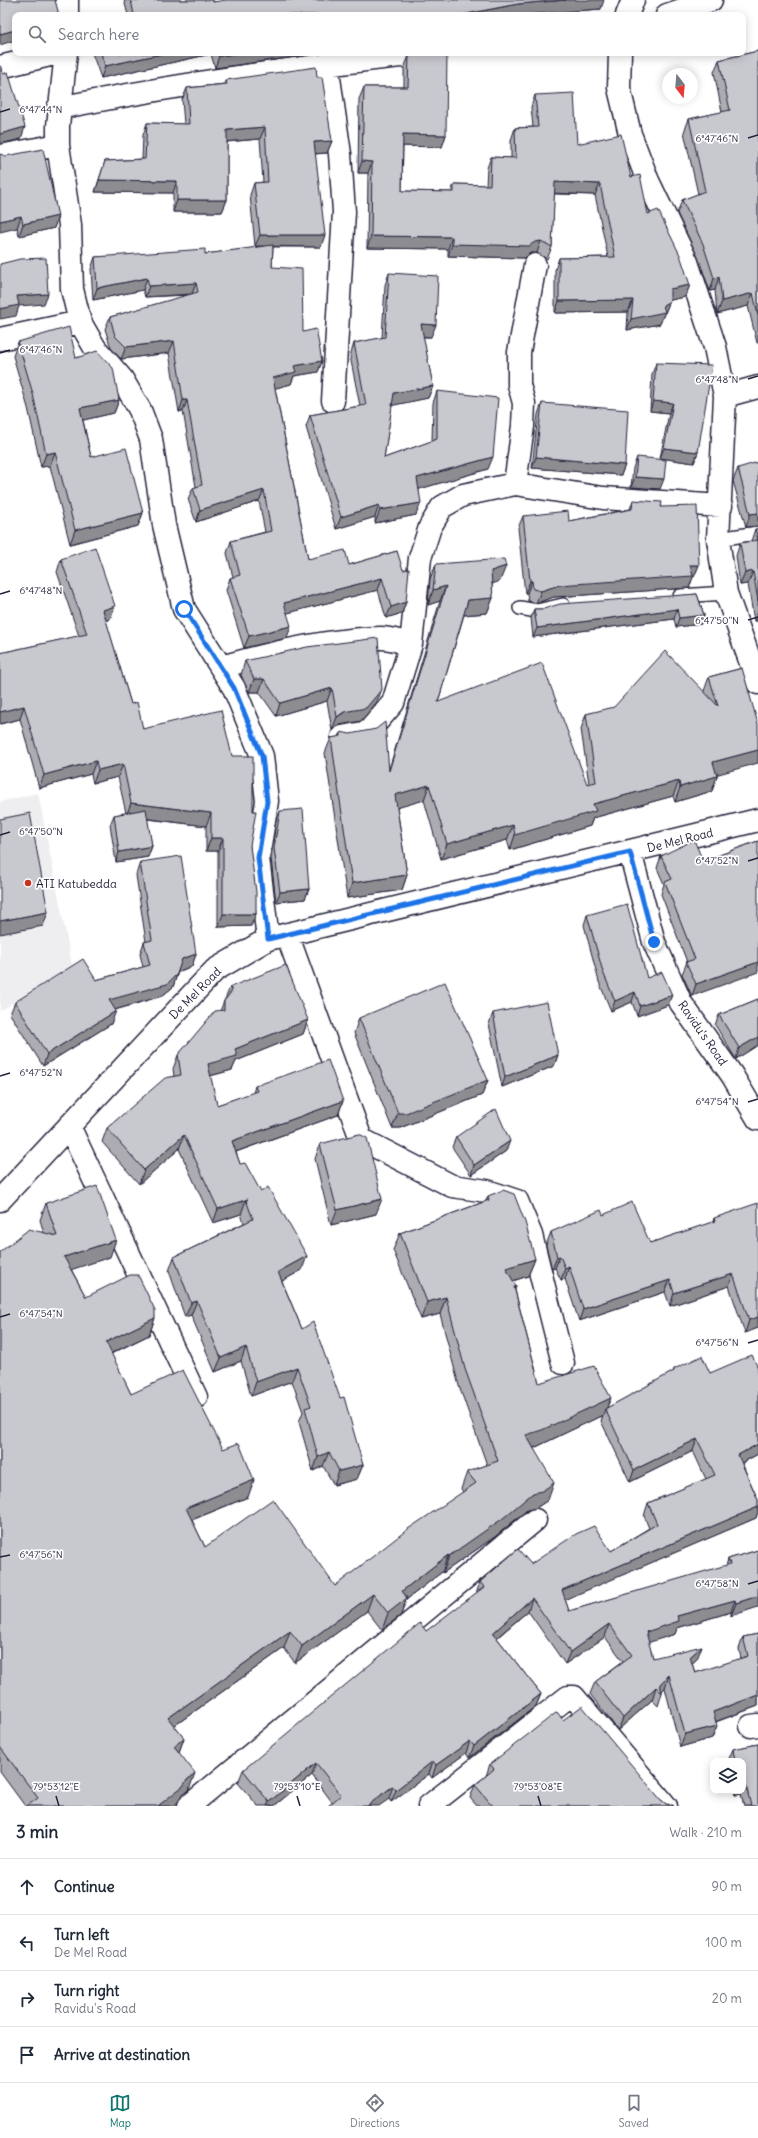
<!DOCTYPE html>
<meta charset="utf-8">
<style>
body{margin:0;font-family:Delius,sans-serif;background:#f6f6f7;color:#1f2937}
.controls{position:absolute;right:12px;bottom:12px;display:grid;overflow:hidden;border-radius:8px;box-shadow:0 2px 10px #0003}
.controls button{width:36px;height:36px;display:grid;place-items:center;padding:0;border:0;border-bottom:1px solid #e0e1e3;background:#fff;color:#1f2937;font:20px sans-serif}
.compass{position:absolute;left:662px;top:68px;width:36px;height:36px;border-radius:50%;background:#fff;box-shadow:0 2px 10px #0003;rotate:164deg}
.stop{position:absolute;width:12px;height:12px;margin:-9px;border:3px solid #1a73e8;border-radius:50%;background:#fff}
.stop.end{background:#1a73e8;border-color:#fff;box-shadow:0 1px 4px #0008}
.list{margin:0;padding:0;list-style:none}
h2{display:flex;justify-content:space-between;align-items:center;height:52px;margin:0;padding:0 16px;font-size:17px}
h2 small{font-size:13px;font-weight:400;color:#747a83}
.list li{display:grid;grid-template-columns:26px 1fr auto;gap:12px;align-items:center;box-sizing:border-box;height:56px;padding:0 16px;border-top:1px solid #e0e1e3}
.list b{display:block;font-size:15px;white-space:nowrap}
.list p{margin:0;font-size:13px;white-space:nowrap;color:#747a83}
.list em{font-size:13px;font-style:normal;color:#747a83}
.icon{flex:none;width:22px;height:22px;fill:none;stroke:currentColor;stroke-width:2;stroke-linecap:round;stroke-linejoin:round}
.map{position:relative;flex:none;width:758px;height:1806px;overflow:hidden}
.search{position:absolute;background:#fff;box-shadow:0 2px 10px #0003;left:12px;right:12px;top:12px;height:44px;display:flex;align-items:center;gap:10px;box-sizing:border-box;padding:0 14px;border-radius:8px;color:#747a83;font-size:15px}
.sheet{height:276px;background:#fff}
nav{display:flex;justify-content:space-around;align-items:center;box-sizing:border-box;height:56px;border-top:1px solid #e0e1e3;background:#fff;font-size:11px;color:#747a83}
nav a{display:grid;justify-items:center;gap:2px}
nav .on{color:#0f766e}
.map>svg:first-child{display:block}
</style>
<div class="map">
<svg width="758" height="1806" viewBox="0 0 758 1806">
<rect width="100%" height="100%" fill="#fff"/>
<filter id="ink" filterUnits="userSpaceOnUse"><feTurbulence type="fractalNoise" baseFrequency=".025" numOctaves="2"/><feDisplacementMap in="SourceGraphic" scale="8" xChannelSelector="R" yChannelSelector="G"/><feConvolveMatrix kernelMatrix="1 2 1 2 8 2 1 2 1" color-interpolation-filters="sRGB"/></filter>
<g filter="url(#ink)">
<!-- built -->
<path fill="#eeeef1" d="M38,793L72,965L0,1011V802Z"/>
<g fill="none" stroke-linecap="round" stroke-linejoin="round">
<!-- service casing -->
<g stroke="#22223b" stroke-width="16">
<path id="service" d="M718,539L758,533
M680,596L726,593
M520,608L537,611L563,605"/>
</g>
<!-- minor casing -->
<g stroke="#22223b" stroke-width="25">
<path id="minor" d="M67,0V15
M627,15L633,0
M667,15L711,0
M66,53L58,126V145L70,225L72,289L80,322L95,348L122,379L140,410L151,439L164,525L184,609L234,688L262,756L267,801L258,858L268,939
M620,53L619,88L630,134L648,181L687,262L715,347L725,396L718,539L726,593L758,683
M327,64L340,154L344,212L333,401
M0,67L58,53
M58,108C181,84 304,66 428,53
M0,156L58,145
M0,339L80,322
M725,396L758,387
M515,484L523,426L524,403L519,385V352L535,265
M221,667C270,653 329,639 381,638C391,638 401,642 411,644L420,558L430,527L442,507L463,495L515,484L603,498L721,506
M342,737L368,732L393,703L411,644
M630,852L654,942L681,1003L732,1075L758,1119
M287,934L361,1139L452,1186L487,1191L517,1201L531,1235L563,1363
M69,1126L196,1397
M0,1200L215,970L268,939L758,820
M751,1726L758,1725
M189,1806L535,1520
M429,1806L568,1697H574L666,1806"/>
</g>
<!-- service -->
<use href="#service" stroke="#fff" stroke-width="13"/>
<!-- minor -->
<use href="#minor" stroke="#fff" stroke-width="22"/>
</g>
<!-- wall -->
<path fill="#acacb2" stroke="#22223b" d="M124,0H213V2L601,9L522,15H128Z
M758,51V343H757L748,306L717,314L715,290L710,291L698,257L677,213L682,200L698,194L684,132L689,119L722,112L714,72L719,60Z
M92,53H310L309,55L215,68L211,54L101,78Z
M409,56L446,135L442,147L403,146L402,191L451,192L454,184L486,185L487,168L491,157L511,158V140L515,128L533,127L531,107L535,95L577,144L631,177L648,214L690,285L685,297L670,300L665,313L664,314L660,324L627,330L628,312L555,313V270L559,258L608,257L595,195L554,194L552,247L547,259L537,253H530L525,258L448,256V249L367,248L368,173H358L359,99L364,87H404V68Z
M317,77L332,141L327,153L315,154L321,247H273L272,267L303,332L322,361L318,372L294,376L291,384L275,388L308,559L349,565L397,551L406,602L402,613L386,618L378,590L287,613V638L244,648L226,590L230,578L233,577L227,553L231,541L265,532L259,501L196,522L188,499L193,488L196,487L183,411L179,412L169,353L121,359L111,348L105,329L110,317L189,295L145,297L143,290L93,300L91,269L95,257L205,254L263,247L255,246L250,195L254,183L263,182L260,139L227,142V200L222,212H173V193L95,192L105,161L142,159L143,135L147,123L184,124L182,100L187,88L224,84L226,80Z
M0,154L58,216L54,228L19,236Z
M389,273L431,337H423L433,386L428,398L392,405L384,458L432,441L433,403L437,391L488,469L419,489L416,515L375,523V517L336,529L306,427L310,415L360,406L350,356L354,343L382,338L385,285Z
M18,342L76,358L119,400L114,413L83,420L91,457L143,513L138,526L70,544L50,466L41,467L28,408L13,356Z
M656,363L698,452L694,463L660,458L669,413L650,411L652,374Z
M542,403L625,465L621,475L532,468L538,414Z
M637,457L660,489L631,487L633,468Z
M738,468L758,526L746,527L733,481Z
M633,500L661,507L699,565L694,577H693L689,588L554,597L536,603L528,601L527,593H525L518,528L523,516L569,521L630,509Z
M755,529H758V621H754L748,584L740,585L736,556L740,543L751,541Z
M61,559L115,606L110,619L106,621L131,704L143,729L250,846L256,914L251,926L218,927V851H206V826L147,819L152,846L148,857L116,862L110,825L114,815L126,813L118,777L93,783L91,774L39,788L20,719L0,724V653L79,636L57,572Z
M436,564L500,581L492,584L493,598L487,613L464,615L438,702L587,784H589L581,729L586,714L704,691L709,677L742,668L717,775V776L712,791L675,802L673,796L593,818L590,826L510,850L507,840L441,859L424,800L397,807L407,875L402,890L347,898L325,753L331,738L339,737L341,732L389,769L440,601L428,605L430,579Z
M697,594L704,615L701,624L676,627L674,619L533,637L531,618L534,609H543Z
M245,661L377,702L361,721L340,725L332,730L327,701L276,716L259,692H249L241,675Z
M280,811L309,889L305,899L276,902L271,858L276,821Z
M758,841L692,996L682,974L687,962L661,894L664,884L657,868L661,856L703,861Z
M140,862L196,954L192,966L178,972L173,987L162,996L115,1010L111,1024L43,1066L10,1014L15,1002L96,980L143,967L140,954L144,942H146L136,875Z
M587,915L647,978L668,1005L637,1016L632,1002L611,1011L599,982L584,925Z
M230,987L308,1020L303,1034L236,1061L232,1070L210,1076L217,1105L253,1093L255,1086L343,1101L338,1115L236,1152L240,1164L302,1270L282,1281L302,1329L363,1465L357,1479L334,1485L323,1466L313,1471L299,1422L303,1412L292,1381L251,1396L241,1361L215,1372L191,1315L185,1317L169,1271L174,1257L244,1223L241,1214L213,1223L179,1149L139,1184L102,1142L107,1128L174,1076L173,1069L178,1055L220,1011L224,1001L226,997Z
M758,999V1045L736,1059L715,1025L719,1015Z
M493,1013L558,1055L554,1066L502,1087L489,1024Z
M359,1018L488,1080L482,1095L400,1128H392L354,1033Z
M456,1137L506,1151L471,1175L452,1147Z
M320,1144L376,1214L331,1225L315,1159Z
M488,1196L535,1259L528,1276L513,1281L516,1286L515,1290L539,1383L607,1408L673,1372L674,1369L710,1373L758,1368V1454L742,1463L758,1500V1512L756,1518L565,1599L569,1611L726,1566L728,1559L758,1550L731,1616V1612L677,1628L675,1634L648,1642L653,1658L697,1659L692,1663L695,1673L741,1659L739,1649L743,1637L758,1634V1706L716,1722L712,1738L680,1747L665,1688L662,1691V1693L658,1706L652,1700L618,1730L590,1694L595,1682L623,1661L605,1637L565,1664L528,1611L497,1638L541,1694L536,1706L469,1758L466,1753L432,1778L429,1774L391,1802L389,1799L332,1802L312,1775L274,1806H258L238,1783L243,1770L476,1594L480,1582L531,1564L611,1551L649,1528L644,1516L648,1503L706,1479L693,1451L630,1482L601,1421L603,1415L534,1448L548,1500L536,1508L527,1510L496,1536L443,1573L442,1572L406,1600L401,1615L382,1630L367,1611L295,1663L284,1648L174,1726L184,1738L179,1752L189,1790L181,1797L177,1803L174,1806H25L0,1772V1252L44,1233L40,1220L46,1203L110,1257L71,1269L86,1297L155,1318L149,1335L111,1354L131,1394L223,1449L248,1497L192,1520L205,1547L335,1586L463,1492L461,1489L467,1472L487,1465L459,1386L440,1314L421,1319L393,1250L400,1233L486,1201Z
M603,1215L650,1243L713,1222L714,1218L758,1328L745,1333L729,1286L670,1306L665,1292L579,1321L565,1279L561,1280L555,1268L552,1269L546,1245L551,1232Z
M563,1720L661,1800L666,1804L674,1806H477L470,1798L475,1785L486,1776L490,1764Z
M758,1744V1806H744L741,1794L735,1795L734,1791H743V1761H728L733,1749Z"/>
<!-- shaded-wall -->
<path fill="#8c8c91" stroke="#22223b" d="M566,0H604L601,9L522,15H461L518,4Z
M15,30V40L0,45V34Z
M166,53H212L211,54L101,78L105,66Z
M241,53H310L309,55L215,68L219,56Z
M25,127L21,139L0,144V134Z
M265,127L260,139L223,142L227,130Z
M403,134L446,135L442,147L399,146Z
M332,141L327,153L310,154L314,142Z
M362,161L372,162L368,173H358Z
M99,180L177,181L173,193L95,192Z
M555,182L600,184L595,195L550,193Z
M177,200H227L222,212H173Z
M21,216L17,228L0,232V221Z
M58,216L54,228L19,236L23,224Z
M260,235H325L321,247L255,246Z
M371,236L452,237L448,249L367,248Z
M541,241L537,253H530L525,258L448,256L452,244Z
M719,277L715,290L710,291L714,278Z
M147,278L143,290L93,300L97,288Z
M196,283L192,294L145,297L149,286Z
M690,285L685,297L666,301L670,289Z
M753,293L748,306L717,314L722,301Z
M48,294L44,304L19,306L16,316L0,319V309L17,296Z
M633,300L628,312L555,313L559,301Z
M670,301L665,313L664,314L660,324L627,330L631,319L663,305Z
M421,324L436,325L431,337L416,336Z
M174,341L169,353L121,359L126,347Z
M322,361L318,372L294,376L291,384L269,390L273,378L294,366Z
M433,386L428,398L390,406L394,393Z
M119,400L114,413L75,422L80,408Z
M183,400H187L183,411L179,412Z
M653,401L673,403L669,413L650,411Z
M664,448L698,452L694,463L660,458Z
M55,452L50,466L41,467L46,454Z
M493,457L488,469L413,491L417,478Z
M536,457L625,465L621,475L532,468Z
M635,477L664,479L660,489L631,487Z
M264,490L259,501L196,522L200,510Z
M421,503L416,515L375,523L380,510Z
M379,505L375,517L336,529L341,517Z
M143,513L138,526L70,544L75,530Z
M758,513V526L746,527L750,514Z
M690,565H699L694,577H693L689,588L554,597L536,603L541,591L559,585Z
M506,566L500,581L485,586L491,571Z
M753,571L748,584L740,585L745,573Z
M382,578L378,590L280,615L284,603Z
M530,581H532L527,593H525Z
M446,586L440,601L428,605L433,590Z
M493,598L487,613L463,615L468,600Z
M406,602L402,613L386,618L391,607Z
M115,606L110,619L98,623L103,610Z
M677,609L674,619L533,637L537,628Z
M758,612V621H754Z
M704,615L701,624L676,627L679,618Z
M291,626L287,638L244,648L249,636Z
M254,679H264L259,692H249Z
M332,688L327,701L276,716L280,703Z
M382,689L377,702L361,721L340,725L332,730L337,717Z
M24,706L20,719L0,724V712Z
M758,750V763L708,777L713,762Z
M96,761L91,774L39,788L44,775Z
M123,764L118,777L93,783L98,770Z
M717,776L712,791L675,802L680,787Z
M679,781L673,796L593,818L590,826L510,850L515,835L593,804Z
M429,785L424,800L390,810L395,795Z
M131,803L211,813L206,826L126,816Z
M513,825L507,840L441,859L447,844Z
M211,838H223L218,851H206Z
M152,846L148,857L116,862L119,852Z
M407,875L402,890L347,898L352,883Z
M309,889L305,899L276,902L280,892Z
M48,912L43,926L0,934V921Z
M223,914H256L251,926L218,927Z
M196,954L192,966L177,972L182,959Z
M758,962V972L692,996L696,984Z
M177,974L173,987L162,996L104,1013L109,1000Z
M635,992L632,1002L611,1011L615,1001Z
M672,995L668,1005L637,1016L640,1006Z
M116,1011L111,1024L43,1066L47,1054Z
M308,1020L303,1034L236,1061L232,1070L202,1078L208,1064L235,1049Z
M758,1037V1045L736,1059L739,1048Z
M558,1055L554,1066L502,1087L505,1077Z
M488,1080L482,1095L400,1128H392L398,1113Z
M343,1101L338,1115L227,1155L232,1141Z
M184,1135L179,1149L139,1184L144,1170Z
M510,1141L506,1151L471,1175L474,1165Z
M248,1199L246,1200L241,1214L213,1223L218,1209Z
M382,1199L376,1214L331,1225L337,1210Z
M116,1240L110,1257L58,1274L64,1257Z
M307,1256L302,1270L273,1286L278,1272Z
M560,1256L555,1268L552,1269L557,1257Z
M535,1259L528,1276L500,1285L506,1268Z
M569,1266L565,1279L561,1280L565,1268Z
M733,1274L729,1286L670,1306L674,1293Z
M670,1280L665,1292L579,1321L583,1309Z
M446,1297L440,1314L421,1319L427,1302Z
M197,1301L191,1315L185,1317L191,1303Z
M758,1317V1328L745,1333L749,1320Z
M155,1318L149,1335L99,1359L106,1342Z
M246,1347L241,1361L215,1372L221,1358Z
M297,1367L292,1381L251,1396L256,1382Z
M611,1398L606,1410L605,1409L603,1415L536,1447L520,1452L526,1435Z
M697,1439L693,1451L630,1482L634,1470Z
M758,1444V1454L734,1467L738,1455Z
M329,1452L323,1466L313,1471L318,1457Z
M363,1465L357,1479L334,1485L339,1471Z
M254,1480L248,1497L179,1525L186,1508Z
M554,1483L548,1500L536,1508L527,1510L496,1536L443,1573L449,1556L533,1493Z
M758,1507V1512L756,1518L557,1603L562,1590Z
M448,1555L442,1572L406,1600L401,1615L382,1630L388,1613L402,1591Z
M373,1594L367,1611L295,1663L302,1646Z
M758,1596V1607L731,1616L736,1603Z
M532,1598L528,1611L488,1645L493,1633Z
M735,1600L731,1612L677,1628L675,1634L641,1645L646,1632L677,1616Z
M609,1624L605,1637L565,1664L570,1652Z
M290,1631L284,1648L161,1735L168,1718Z
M702,1646L697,1659L686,1669L690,1657Z
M669,1675L665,1688L661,1692L660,1684Z
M656,1687L652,1700L618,1730L623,1718Z
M541,1694L536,1706L469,1758L474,1746Z
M758,1695V1706L709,1724L713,1712Z
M717,1726L712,1738L680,1747L685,1734Z
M184,1738L178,1755L174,1746Z
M470,1741L466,1753L432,1778L436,1765Z
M433,1761L429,1774L391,1802L396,1790Z
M316,1763L312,1775L274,1806H267L269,1802Z
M195,1773L189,1790L181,1797L177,1803L174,1806H158Z
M745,1781L743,1788V1782Z
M393,1786L389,1799L379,1806H367Z
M736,1791H742L741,1794L735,1795Z"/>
<!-- building -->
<path fill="#c8c8cf" stroke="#22223b" d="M0,0H55L59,15H15V30L0,34Z
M131,0H213V2L226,0H566L518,4L461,15H134Z
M758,51V315L753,293L722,301L719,277L714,278L703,244L682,200L705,191L689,119L730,110L719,60Z
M101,53H166L105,66Z
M218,53H241L219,56Z
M429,53H447L446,135L403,134L402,191L454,192V184L490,185L491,157L516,158L515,128L538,127L535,95L574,93L577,144L621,134L631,177L640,175L648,214L658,210L680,255L690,285L670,289V301L663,305L665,312L631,319L633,300L559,301V258L615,257L600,184L555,182L552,247L541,241L535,242L529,246L452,244V237L371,236L372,162L362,161L364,87H408L409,56Z
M0,66L2,67L3,74L8,72L25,127L0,134Z
M316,67L317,77H322L332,141L314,142L325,235H260L254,183L268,182L265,127L227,130V200H177V181L99,180L105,161L145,159L147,123L189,124L187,88L227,84L226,80Z
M43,149L58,216L23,224L21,216L0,221V154L6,156Z
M273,245L272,267L302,269L303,332L316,329L322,361L294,366L296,372L273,378L308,559L345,550L349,565L397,551L403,570L409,569L406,602L391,607L382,578L284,603L291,626L249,636L230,578L240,575L231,541L271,531L264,490L200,510L193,488L202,485L187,400H183L174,341L126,347L115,336L110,317L198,292L196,283L149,286L147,278L97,288L95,257L205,249V254Z
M46,258L48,294L17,296L19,305L0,309V264L20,259Z
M389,273L438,276L436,325L421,324L433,386L394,393L384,458L437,439V391L498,398L493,457L417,478L421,503L380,510L379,505L341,517L310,415L366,405L354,343L385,337Z
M69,327L76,358L97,351L113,368L119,400L80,408L91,457L126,448L143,513L75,530L55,452L46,454L33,394L18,342Z
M656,363L712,365L698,452L664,448L673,403L653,401Z
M542,403L628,410L625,465L536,457Z
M637,457L666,460L664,479L635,477Z
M758,462V513L750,514L738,468Z
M633,500L662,502L661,507L697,506L699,565H690L693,576L559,585L541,591L533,589L532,581H530L523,516L568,511L569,521L632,509Z
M755,529H758V601L753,571L745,573L740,543L758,540Z
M95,547L115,606L103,610L131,704L137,702L143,729L221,710L232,756H253V811H256L250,846L256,892V914H223V838H211V813L131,803L123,764L98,770L96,761L44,775L24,706L0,712V653L87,634L61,559Z
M504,559L506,566L491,571L493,598L468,600L438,702L542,663L587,784L596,782L586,714L614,707L665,651L718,706L709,677L742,668L758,724V750L713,762L717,776L680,787L679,781L593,804L596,811L515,835L513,825L447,844L429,785L395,795L407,875L352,883L331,738L341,736V732L350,734L376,729L385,722L389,771L446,586L433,590L436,564Z
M697,594L704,615L679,618L677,609L537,628L534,609H543L560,604Z
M378,638L382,689L366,708L344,712L337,717L332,688L280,703L264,679H254L245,661L307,647Z
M146,809L152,846L119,852L114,815Z
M303,809L309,889L280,892L274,848L280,811Z
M30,813L48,912L0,921V819Z
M694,840L703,861L758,841V962L696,984L686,962L695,959L665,882L672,879L661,856Z
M181,856L196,954L182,959L177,974L167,984L109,1000L116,1011L47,1054L15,1002L83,959L96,980L150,965L144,942L152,940L140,862Z
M627,904L647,978L662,972L672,995L640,1006L635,992L615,1001L603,972L587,915Z
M286,965L308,1020L235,1049L237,1056L208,1064L217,1105L257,1091L255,1086L328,1060L343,1101L232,1141L240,1164L245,1163L261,1192L268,1187L307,1256L278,1272L302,1329L313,1322L340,1398L344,1397L363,1465L339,1471L329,1452L318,1457L305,1408L311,1406L297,1367L256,1382L246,1347L221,1358L197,1301L191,1303L174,1257L253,1219L246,1200L248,1199L218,1209L184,1135L144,1170L107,1128L165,1078L181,1075L178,1055L215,1011L224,1010V1001L232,991L230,987Z
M445,982L488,1080L406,1113H398L359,1018Z
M758,999V1037L739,1048L719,1015Z
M547,1002L558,1055L505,1077L493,1013Z
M496,1109L510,1141L474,1165L456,1137Z
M359,1134L367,1138L382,1199L337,1210L320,1144Z
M97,1186L116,1240L64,1257L86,1297L130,1275H138L155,1310V1318L106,1342L131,1394L183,1370L223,1449L239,1443L254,1480L186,1508L205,1547L273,1499L335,1586L408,1529L476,1483L467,1472L498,1461L465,1369L446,1297L427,1302L400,1233L489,1200L488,1196L503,1190L514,1194L525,1222L535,1259L506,1268L516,1286L514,1287L539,1383L594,1366L611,1398L542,1430L526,1435L554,1483L542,1491L533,1493L502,1519L449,1556L448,1555L402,1591L407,1598L388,1613L373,1594L302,1646L290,1631L168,1718L184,1738L174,1746L195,1773L187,1780L183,1786L158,1806H27L38,1798L0,1747V1252L29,1229L57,1236L46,1203Z
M632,1202L650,1243L715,1221L714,1218L758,1203V1317L749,1320L733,1274L674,1293L670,1280L583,1309L569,1266L565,1268L560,1256L557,1257L551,1232L601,1210L603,1215Z
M752,1355L758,1368V1444L738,1455L758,1500V1507L562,1590L569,1611L730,1564L728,1559L758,1550V1596L736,1603L735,1600L677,1616L679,1621L646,1632L653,1658L702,1646L690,1657L695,1673L748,1656L743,1637L758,1634V1695L713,1712L717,1726L685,1734L669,1675L660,1684L662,1693L656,1687L623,1718L595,1682L632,1655L609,1624L570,1652L532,1598L493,1633L541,1694L474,1746L470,1741L436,1765L433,1761L396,1790L393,1786L367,1806H328L341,1795L316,1763L269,1802L243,1770L420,1623L426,1631L484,1587L480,1582L518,1549L531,1564L576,1534L594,1526L611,1551L657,1524L648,1503L715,1475L697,1439L634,1470L605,1409L674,1371V1369L702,1356L710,1373Z
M582,1706L661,1800L666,1804L673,1805L674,1806H493L475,1785L494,1769L490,1764L557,1712L563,1720Z
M758,1744V1806H751L745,1781L743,1782V1761H735L733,1749Z"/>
</g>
<g fill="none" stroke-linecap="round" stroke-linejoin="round" filter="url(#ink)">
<!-- route -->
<path stroke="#1a73e8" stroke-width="5" d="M184,609L234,688L262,756L267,801L258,858L268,939L630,852L654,942"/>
</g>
<!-- ticks -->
<path fill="none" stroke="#22223b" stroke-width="1.5" d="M0,112L10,109M748,138L758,135M0,353L10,350M748,379L758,376M0,594L10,591M748,620L758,617M0,835L10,832M748,861L758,858M0,1076L10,1073M748,1102L758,1099M0,1317L10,1314M748,1343L758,1340M0,1557L10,1555M748,1584L758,1581M56,1796L59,1806M297,1796L300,1806M538,1796L541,1806"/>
<!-- markers -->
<circle fill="#c8321e" stroke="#fff" stroke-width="1.5" cx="28" cy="883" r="4"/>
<g text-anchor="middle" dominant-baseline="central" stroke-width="3.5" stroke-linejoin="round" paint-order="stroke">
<!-- street labels -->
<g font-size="12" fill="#22223b" stroke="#fff">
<text transform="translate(680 840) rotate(-14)">De Mel Road</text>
<text transform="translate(195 993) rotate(-45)">De Mel Road</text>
<text transform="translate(703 1033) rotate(55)">Ravidu's Road</text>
</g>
<!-- poi labels -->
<g font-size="12" fill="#22223b" stroke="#fff" text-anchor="start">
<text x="36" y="883">ATI Katubedda</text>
</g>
</g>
<g font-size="10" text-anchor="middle" fill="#22223b" stroke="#fff" stroke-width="3.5" stroke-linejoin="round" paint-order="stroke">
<text x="41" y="113">6°47'44"N</text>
<text x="717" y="142">6°47'46"N</text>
<text x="41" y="353">6°47'46"N</text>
<text x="717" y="383">6°47'48"N</text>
<text x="41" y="594">6°47'48"N</text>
<text x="717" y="624">6°47'50"N</text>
<text x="41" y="835">6°47'50"N</text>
<text x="717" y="864">6°47'52"N</text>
<text x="41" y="1076">6°47'52"N</text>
<text x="717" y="1105">6°47'54"N</text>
<text x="41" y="1317">6°47'54"N</text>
<text x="717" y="1346">6°47'56"N</text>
<text x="41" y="1558">6°47'56"N</text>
<text x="717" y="1587">6°47'58"N</text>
<text x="56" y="1790">79°53'12"E</text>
<text x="297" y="1790">79°53'10"E</text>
<text x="538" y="1790">79°53'08"E</text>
</g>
</svg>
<div class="controls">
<button><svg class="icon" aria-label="layers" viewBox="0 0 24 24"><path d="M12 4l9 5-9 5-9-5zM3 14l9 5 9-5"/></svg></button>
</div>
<svg class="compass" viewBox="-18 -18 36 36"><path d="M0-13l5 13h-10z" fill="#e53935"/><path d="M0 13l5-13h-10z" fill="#747a83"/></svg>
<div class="stop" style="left:184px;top:609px"></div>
<div class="stop end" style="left:654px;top:942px"></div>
<div class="search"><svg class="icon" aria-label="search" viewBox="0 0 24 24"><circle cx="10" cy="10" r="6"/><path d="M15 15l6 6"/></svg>Search here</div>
</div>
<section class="sheet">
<h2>3 min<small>Walk · 210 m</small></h2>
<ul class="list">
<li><svg class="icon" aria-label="ahead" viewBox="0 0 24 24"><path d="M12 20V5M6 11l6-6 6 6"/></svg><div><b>Continue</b></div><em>90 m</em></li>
<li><svg class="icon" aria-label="left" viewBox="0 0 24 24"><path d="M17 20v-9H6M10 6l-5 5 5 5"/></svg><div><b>Turn left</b><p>De Mel Road</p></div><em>100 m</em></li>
<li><svg class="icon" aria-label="right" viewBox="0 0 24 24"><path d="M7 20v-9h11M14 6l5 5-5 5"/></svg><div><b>Turn right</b><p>Ravidu's Road</p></div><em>20 m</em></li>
<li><svg class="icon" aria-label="arrive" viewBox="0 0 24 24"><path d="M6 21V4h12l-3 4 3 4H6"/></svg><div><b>Arrive at destination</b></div></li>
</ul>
</section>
<nav>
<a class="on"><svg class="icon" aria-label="map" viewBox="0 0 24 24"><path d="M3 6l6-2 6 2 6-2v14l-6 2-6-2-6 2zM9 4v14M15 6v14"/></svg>Map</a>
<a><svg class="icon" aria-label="directions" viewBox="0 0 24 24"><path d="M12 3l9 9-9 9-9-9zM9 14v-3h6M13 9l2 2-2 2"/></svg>Directions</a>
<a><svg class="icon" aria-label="saved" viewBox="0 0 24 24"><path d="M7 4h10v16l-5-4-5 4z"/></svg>Saved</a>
</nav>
